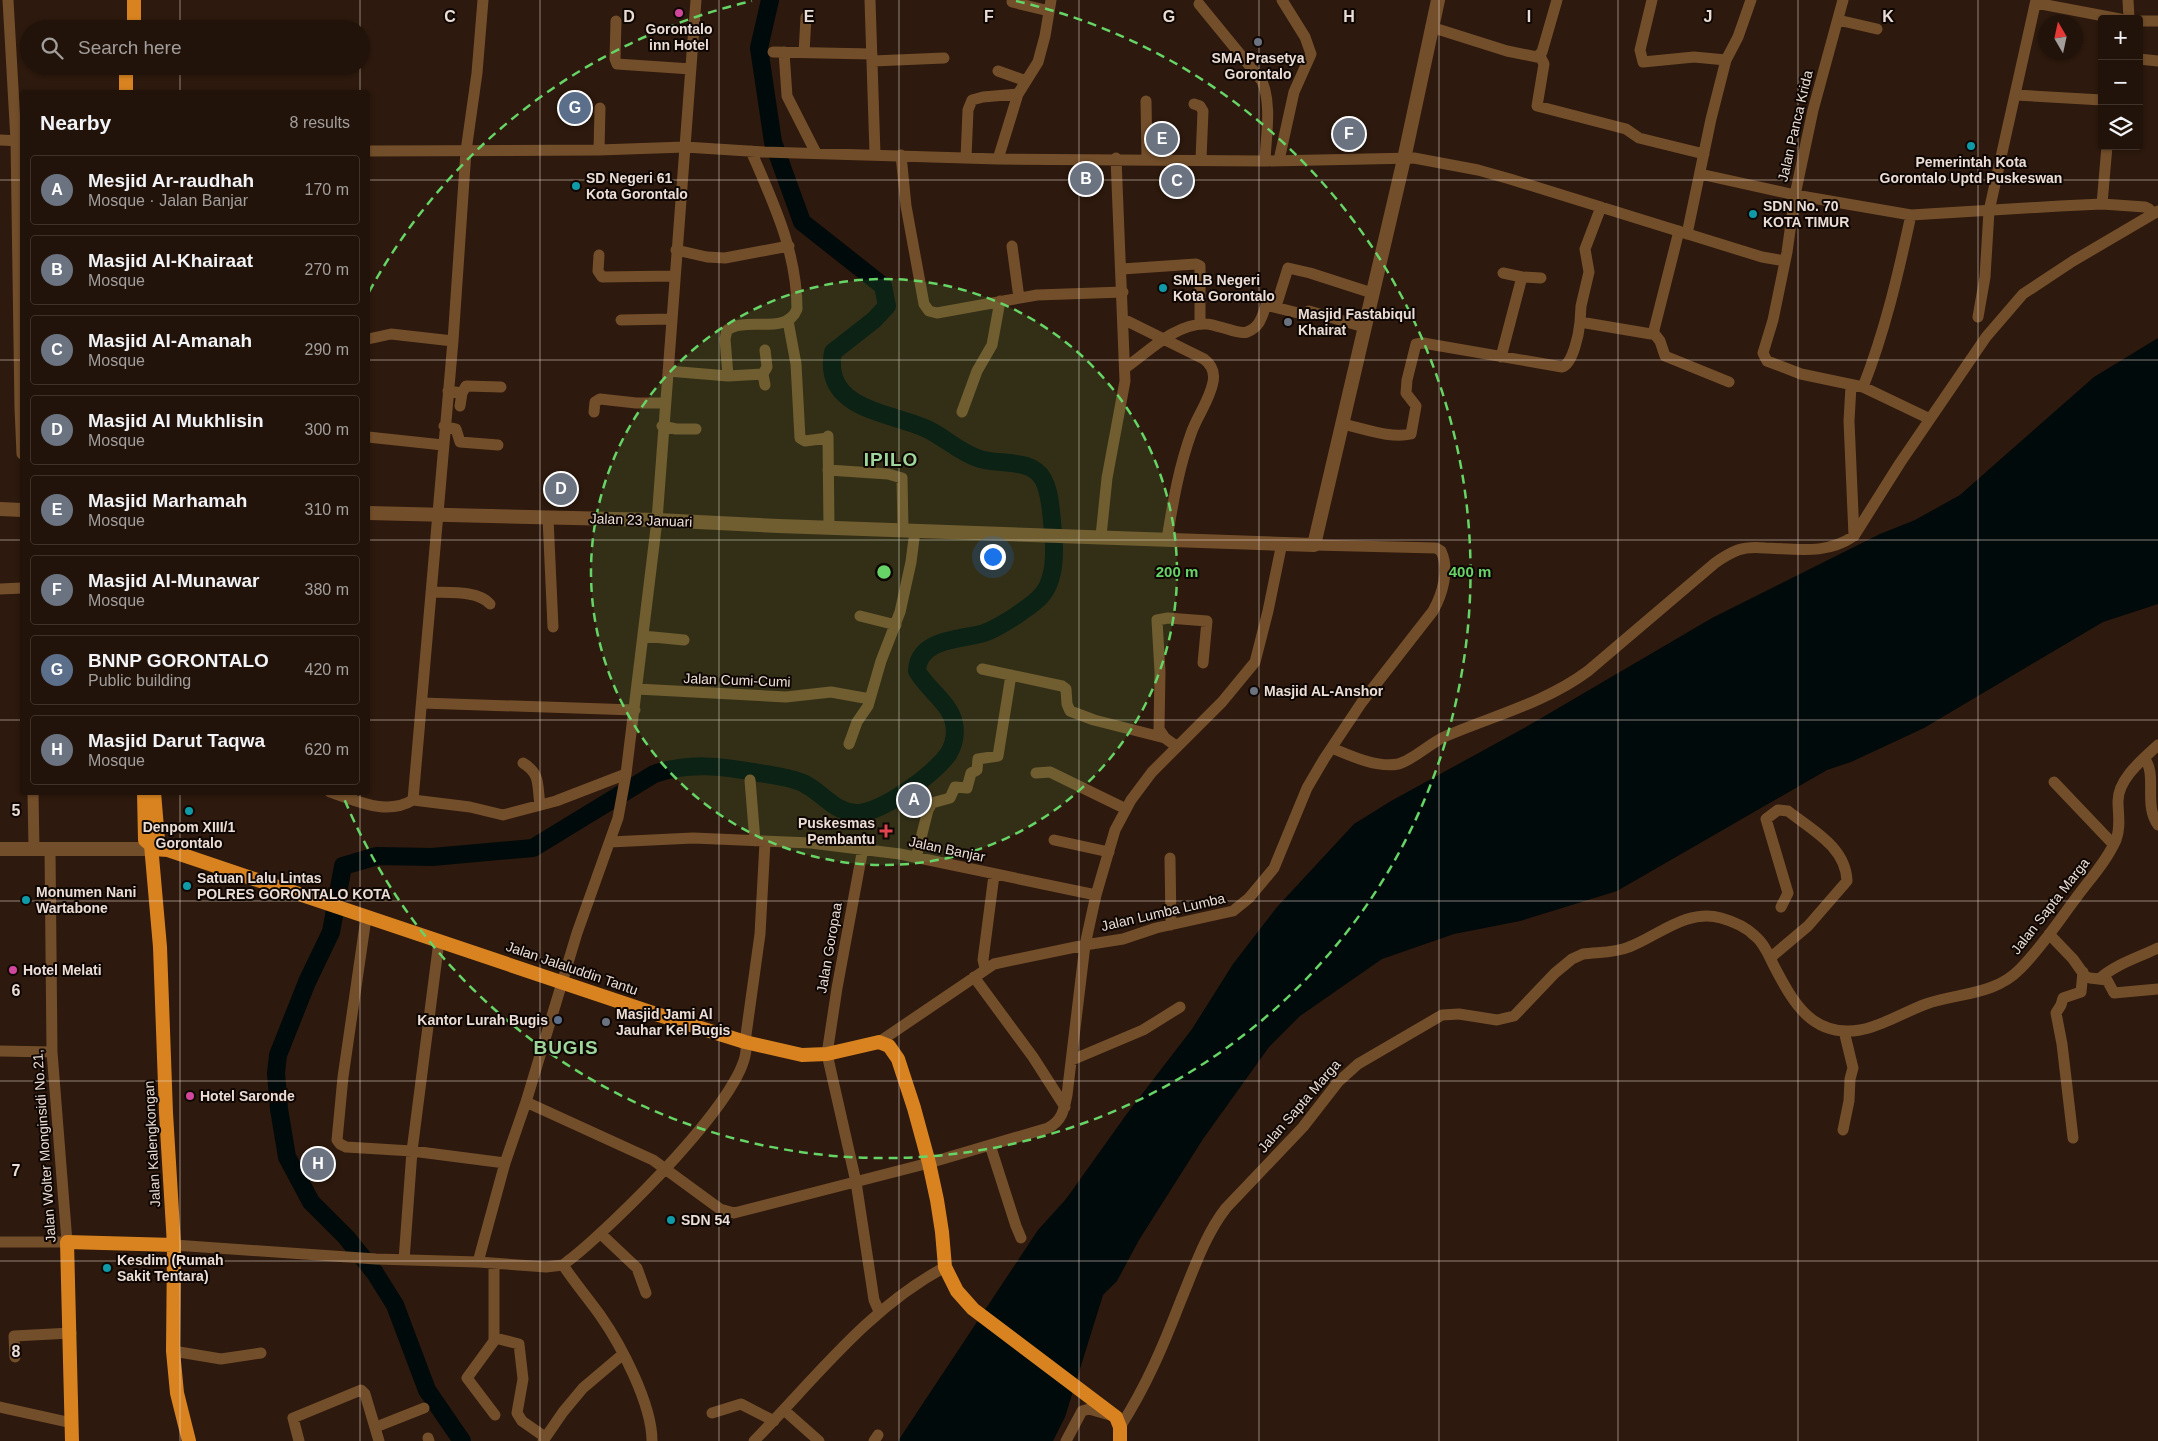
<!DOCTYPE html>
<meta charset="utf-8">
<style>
body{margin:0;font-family:Arial,sans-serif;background:#2e2018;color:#f1f3f6}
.controls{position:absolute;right:15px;top:15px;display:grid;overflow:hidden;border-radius:5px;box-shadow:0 1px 4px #0004}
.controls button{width:45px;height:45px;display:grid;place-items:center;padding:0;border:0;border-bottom:1px solid #3f322b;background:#22130a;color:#f1f3f6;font:25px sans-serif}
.compass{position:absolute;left:2038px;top:15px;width:45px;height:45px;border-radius:50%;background:#22130a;box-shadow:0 1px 4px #0004;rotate:351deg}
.you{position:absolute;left:992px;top:556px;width:18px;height:18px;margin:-12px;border:4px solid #fff;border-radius:50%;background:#1a73e8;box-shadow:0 0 0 8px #1a73e833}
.badge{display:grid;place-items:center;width:32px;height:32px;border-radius:50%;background:#1a73e8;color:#fff;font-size:16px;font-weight:700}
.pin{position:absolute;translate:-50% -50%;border:2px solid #fff;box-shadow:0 1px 5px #0006}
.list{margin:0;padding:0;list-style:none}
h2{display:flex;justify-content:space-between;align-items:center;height:65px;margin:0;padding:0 20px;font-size:21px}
h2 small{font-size:16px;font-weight:400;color:#a29e9c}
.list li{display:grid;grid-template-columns:32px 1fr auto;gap:15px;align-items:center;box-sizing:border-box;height:70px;margin:0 10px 10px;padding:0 10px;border:1px solid #3f322b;border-radius:5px}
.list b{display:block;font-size:19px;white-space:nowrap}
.list p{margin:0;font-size:16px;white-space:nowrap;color:#a29e9c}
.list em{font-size:16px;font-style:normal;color:#a29e9c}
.icon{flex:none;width:28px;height:28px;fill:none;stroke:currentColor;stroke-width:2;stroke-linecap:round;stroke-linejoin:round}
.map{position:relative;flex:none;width:2158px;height:1441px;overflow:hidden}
.search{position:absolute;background:#22130a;box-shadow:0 1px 4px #0004;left:20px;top:20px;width:350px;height:55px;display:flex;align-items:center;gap:12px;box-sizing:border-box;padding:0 18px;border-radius:28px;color:#a29e9c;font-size:19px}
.panel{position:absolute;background:#22130a;box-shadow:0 1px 4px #0004;left:20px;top:90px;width:350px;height:705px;border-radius:5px}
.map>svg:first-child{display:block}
</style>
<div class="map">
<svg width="2158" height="1441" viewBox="0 0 2158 1441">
<rect width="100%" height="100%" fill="#2d190d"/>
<!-- water -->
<path fill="#010a0b" d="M2158,338V604L2103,622L1924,728L1851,762L1827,770L1617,891L1520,921L1454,934L1382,959L1300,1016L1269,1047L1203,1139L1139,1240L1117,1281L1103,1295L1065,1417L1053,1441H898L1038,1230L1066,1199L1126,1115L1192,1029L1233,964L1277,907L1354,824L1391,801L1526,727L1712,618L1880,534L1915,520L1960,495L2094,377Z"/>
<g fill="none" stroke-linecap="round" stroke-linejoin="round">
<!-- river -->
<path stroke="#010a0b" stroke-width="18" d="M462,1441L427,1390L395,1305L375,1273L346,1237L311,1202L287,1157L279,1109L276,1073L278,1055L307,982L331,932L343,866L377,856L432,857L533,848L654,774C689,762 722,766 759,773C773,775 789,777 803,783C822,792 833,811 855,813C880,815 936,773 949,753C954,744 956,733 954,723C950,703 927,689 917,671C918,638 961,640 984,633C996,629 1006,622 1017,615C1025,609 1034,604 1041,596C1056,580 1055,551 1053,531C1051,515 1051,493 1043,479C1031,458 999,465 980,459C960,453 946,438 927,429C890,412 822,410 833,352L874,320L887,306L883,286L802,222L773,142L759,48L770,0"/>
<!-- minor -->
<path stroke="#734e2a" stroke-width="11" d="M8,0L16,141L20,408L22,454
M870,0L875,154
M1652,0L1640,50L1643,62L1694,57L1726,60
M1843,0L1813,110L1795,195L1787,252L1773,320L1763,353L1767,361L1801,374L1863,387L1930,419L1986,337L2023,294L2073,261L2158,211
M2128,0L2129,19
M1012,2L1049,11
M2036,3L2120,19
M1199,4L1262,81C1272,105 1266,135 1265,161
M1838,20L1877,29
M616,21L615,59L617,64L691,69
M2139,21H2158
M1431,27L1507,51L1537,57L1542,52L1557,0
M773,52L872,54
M784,52L787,96L816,153
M804,53L806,17
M1540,56L1544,64L1537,106L1626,129L1639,138L1704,154
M2139,59L2158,61
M873,61L944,58
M998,71L1026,81
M2016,95L2102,100
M1146,101L1147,158
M1194,104L1200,106L1203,111L1201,159
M0,140L22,141
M599,150L600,108
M368,151L599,150L685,147L764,152L998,159L1265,161L1414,158L1478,170L1510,179L1762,257L1785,261
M901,155L906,206L924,304L929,311L937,313L1037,295L1123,292
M966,158L968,110L972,100L983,97L1018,94
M998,159L1018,94L1038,62L1045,36L1051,0
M1279,160L1294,92L1311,54L1305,37L1282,0
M1700,174L1795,195L1911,215L2060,206L2102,204L2145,207L2149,209L2153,214
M2102,204L2107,146
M1687,234L1711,119L1726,60L1738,37L1751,0
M1012,246L1019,298
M676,250L707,257L725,258L789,246
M599,255L598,271L602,277L674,276
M1122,269L1196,264L1200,266V324
M1503,273L1522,277
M1276,306L1288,268L1310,273L1372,293
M1978,317L1985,277L1989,211L2036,0
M1123,319L1204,359C1212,365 1215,372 1213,382C1210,399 1198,415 1192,431C1179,466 1173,502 1167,539
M621,320L671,319
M788,321L796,364L800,438L805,441L828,438
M1580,322L1581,306L1589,272L1585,249L1601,207
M1653,332L1660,341L1665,356L1729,382
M368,339L391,334L453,341
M1501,357L1522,277L1541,278
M1125,368C1148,352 1176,323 1206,324C1216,324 1239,335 1247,332C1260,327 1262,317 1266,305L1306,315L1309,311L1364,327
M668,371L728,376L763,374L765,385
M763,374L767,367L765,350
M728,376L725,339L727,330C746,316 787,336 797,309C797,252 773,202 751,151
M1851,386L1849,421L1854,536
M1863,387C1885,331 1898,275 1911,215
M448,391L462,393L466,386L501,387
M460,406L462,393
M594,412L595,402L600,399L636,403H665
M962,412L977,371L992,345L1000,301
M1342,424C1363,428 1390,439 1411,434L1416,406L1406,393L1407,380L1416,344L1423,343L1562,367C1573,364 1579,333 1580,322L1651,334L1654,330L1679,231
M444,426L456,429L460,442L498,445
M662,426L676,429H696
M828,436L829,528
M368,437L443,445
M828,470L888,474L902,478L903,531
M548,518L553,627
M1101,536L1107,478L1125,381L1116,158
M0,589L22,588
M431,592C447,593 478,590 490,604
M860,616L896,625
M643,636L684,640
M982,669L1062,686L1066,689L1067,704L1070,711L1094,720L1165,738
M637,689L786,697L831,692L870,699L881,661L900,612L911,562L915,531
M422,703L635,710
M849,744L857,722L868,706L870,699
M1176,746L1165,738L1159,729L1160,672L1157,620L1168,618L1207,621L1203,663
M1332,748C1351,756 1377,768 1398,764C1412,761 1429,744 1444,737C1492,716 1545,703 1588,671L1715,563C1722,558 1730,553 1738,550C1747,547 1756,547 1765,548C1798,549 1826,555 1854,536L1900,463L1930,419
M2144,758C2158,774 2143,805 2158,825
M523,763C541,774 537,785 540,805
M1036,773L1050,772L1126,809
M750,780L755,841
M2054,782L2113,844
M33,792L34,849
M330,792C358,801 386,816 413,800L453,341L466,151L477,73L483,0
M413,800L470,807L503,815L556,801L626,774
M1054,840L1109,852
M610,842L693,838L811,843L900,854L1096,895
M863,848L837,988L827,1054L856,1182L874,1300L878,1309H882
M916,858L928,810L932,803L950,798L955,787L967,788L971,773L977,770L978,759L998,756L1011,675
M1170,858L1171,925
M365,925L343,1077L337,1140L340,1144L346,1147L412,1151L505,1163
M2049,934L2073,959L2085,976L2090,978L2107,980L2114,993L2158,989
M1770,958L1808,926L1847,881C1846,847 1812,830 1788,811L1778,810L1766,819L1788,893L1781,907
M985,968L983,960L994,875
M974,977L1033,1057L1065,1107
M2099,979C2116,964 2137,958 2158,948
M879,1042L994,964L1085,945L1096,895L1115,830L1131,800L1152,772L1222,702L1255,662L1268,611L1282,543
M0,1051L52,1052
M1072,1060L1143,1030L1180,1007
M526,1102L653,1160L720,1209L734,1213L929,1163L1048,1128C1062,1121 1064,1110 1067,1095L1085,945L1123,939L1156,928L1233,911L1249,898L1274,868L1307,788L1324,759L1362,702L1433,611C1442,595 1450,570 1441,551L1436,548L1314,545
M1843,1130L1849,1101L1850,1079L1853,1068L1844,1031
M2073,1138L2062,1044L2056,1013L2061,1005L2063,998L2081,992L2083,972
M990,1145L1016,1226L1021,1238
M601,1234L637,1268L646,1293
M0,1242H67L52,1052L50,849
M174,1245L376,1259L478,1262L546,1267L563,1265L568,1261C604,1234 760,1085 745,1042L760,934L765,842
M404,1260L412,1151L439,941
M478,1262L505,1163L526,1102L577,933L618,818L626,774L657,520L696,0
M494,1264V1341L467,1378L495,1415
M563,1265C574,1282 588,1298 600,1315C621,1345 652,1404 652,1441
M495,1338L519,1344L523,1379L517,1413L522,1421L545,1437
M173,1351L221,1359L261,1353
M15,1357L14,1336L71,1333
M0,1407L72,1423
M784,1410L819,1441
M712,1413L741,1404L774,1421
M376,1427L424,1408
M1120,1427C1146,1387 1164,1344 1181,1300C1194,1269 1205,1235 1226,1208L1303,1127L1338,1082L1358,1064L1442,1015L1459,1014L1497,1020L1514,1016L1555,973L1572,959L1583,954C1598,952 1615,953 1629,947C1658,936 1687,908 1721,918C1732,921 1746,927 1755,936C1764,943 1769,956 1774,966C1793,1002 1812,1038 1860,1030C1883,1026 1904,1012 1926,1004C1958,993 1995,995 2020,969C2041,948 2058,922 2076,898C2090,879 2106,862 2116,840C2121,827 2118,814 2118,801C2118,779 2143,759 2158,745
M428,1438L429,1441
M299,1441L293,1418L361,1390L365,1394L379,1441
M543,1441L563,1412L583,1388L622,1355
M754,1441C815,1379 867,1309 945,1267
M874,1441L878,1435
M1066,1441L1082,1411L1089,1409L1110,1415"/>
<!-- tertiary -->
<path stroke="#734e2a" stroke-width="14" d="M0,509L22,510
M368,513L657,520L779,526L1314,545L1404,159L1438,0
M0,849H152"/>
<!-- trunk -->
<path stroke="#d88320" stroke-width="14" d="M134,0V29
M126,66V92
M144,792L145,840L151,845L160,947L166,1113L174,1245L173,1351L177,1393L189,1441
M151,845L158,840L154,792
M152,849L168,850L656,1014L745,1042L802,1055L827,1054L879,1042L889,1046L898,1059L914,1108L929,1163L937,1200L942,1232L945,1267L957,1291L973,1309L1116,1417L1120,1427V1441
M72,1441L67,1242L174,1245"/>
</g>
<!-- grid -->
<path fill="none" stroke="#ebddd5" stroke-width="1" stroke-opacity="0.55" d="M180,0V29M360,0V29M540,0V1441M719,0V1441M899,0V1441M1079,0V1441M1259,0V1441M1439,0V1441M1618,0V1441M1798,0V1441M1978,0V1441M180,66V92M360,66V92M0,180H22M368,180H2158M0,360H22M368,360H2158M0,540H22M368,540H2158M0,720H22M368,720H2158M180,792V1441M360,792V1441M0,901H2158M0,1081H2158M0,1261H2158"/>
<!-- distance rings -->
<circle cx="884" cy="572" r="293" fill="#66d466" fill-opacity=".12"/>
<g fill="none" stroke="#66d466" stroke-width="2.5" stroke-dasharray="9 6">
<circle cx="884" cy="572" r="293"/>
<path d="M369 292A586 586 0 0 1 752 1M1016 1A586 586 0 1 1 343 796"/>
</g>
<!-- markers -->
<g fill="#d1479c" stroke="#0f0703" stroke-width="2">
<circle cx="679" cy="13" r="5"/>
<circle cx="13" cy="970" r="5"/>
<circle cx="190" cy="1096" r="5"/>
</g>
<g fill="#6b7280" stroke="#0f0703" stroke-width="2">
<circle cx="1258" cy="42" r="5"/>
<circle cx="1288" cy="322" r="5"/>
<circle cx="1254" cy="691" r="5"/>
<circle cx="606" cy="1022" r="5"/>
</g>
<g fill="#0f9aa8" stroke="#0f0703" stroke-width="2">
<circle cx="1971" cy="146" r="5"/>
<circle cx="576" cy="186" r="5"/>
<circle cx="1753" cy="214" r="5"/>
<circle cx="1163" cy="288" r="5"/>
<circle cx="189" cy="811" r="5"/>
<circle cx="187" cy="886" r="5"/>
<circle cx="26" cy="900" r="5"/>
<circle cx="671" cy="1220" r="5"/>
<circle cx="107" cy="1268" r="5"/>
</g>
<path fill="#e0444e" stroke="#0f0703" stroke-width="2" d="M883.5 823.5h5v5h5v5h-5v5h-5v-5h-5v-5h5z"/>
<circle fill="#5c6f8a" stroke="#0f0703" stroke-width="2" cx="558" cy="1020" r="5"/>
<g text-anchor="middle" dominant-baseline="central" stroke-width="4" stroke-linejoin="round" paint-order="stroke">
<!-- poi labels -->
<g font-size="14" font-weight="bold" fill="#ebddd5" stroke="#0f0703" text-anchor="start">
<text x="679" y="29" text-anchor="middle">Gorontalo<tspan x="679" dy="16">inn Hotel</tspan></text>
<text x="1258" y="58" text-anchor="middle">SMA Prasetya<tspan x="1258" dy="16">Gorontalo</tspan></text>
<text x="1971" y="162" text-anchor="middle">Pemerintah Kota<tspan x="1971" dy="16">Gorontalo Uptd Puskeswan</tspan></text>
<text x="586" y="178">SD Negeri 61<tspan x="586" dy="16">Kota Gorontalo</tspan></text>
<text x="1763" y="206">SDN No. 70<tspan x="1763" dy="16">KOTA TIMUR</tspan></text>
<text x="1173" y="280">SMLB Negeri<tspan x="1173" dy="16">Kota Gorontalo</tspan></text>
<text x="1298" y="314">Masjid Fastabiqul<tspan x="1298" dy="16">Khairat</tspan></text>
<text x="1264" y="691">Masjid AL-Anshor</text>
<text x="875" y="823" text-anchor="end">Puskesmas<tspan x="875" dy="16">Pembantu</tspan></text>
<text x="189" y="827" text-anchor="middle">Denpom XIII/1<tspan x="189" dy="16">Gorontalo</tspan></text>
<text x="197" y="878">Satuan Lalu Lintas<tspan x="197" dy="16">POLRES GORONTALO KOTA</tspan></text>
<text x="36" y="892">Monumen Nani<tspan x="36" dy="16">Wartabone</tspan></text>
<text x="23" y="970">Hotel Melati</text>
<text x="616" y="1014">Masjid Jami Al<tspan x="616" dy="16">Jauhar Kel Bugis</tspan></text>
<text x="548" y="1020" text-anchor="end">Kantor Lurah Bugis</text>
<text x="200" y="1096">Hotel Saronde</text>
<text x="681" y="1220">SDN 54</text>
<text x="117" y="1260">Kesdim (Rumah<tspan x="117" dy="16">Sakit Tentara)</tspan></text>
</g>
<!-- street labels -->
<g font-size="14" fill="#ebddd5" stroke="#0f0703">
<text transform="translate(1795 126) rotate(-77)">Jalan Panca Krida</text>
<text transform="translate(641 520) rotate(2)">Jalan 23 Januari</text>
<text transform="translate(737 680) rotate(2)">Jalan Cumi-Cumi</text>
<text transform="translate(947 849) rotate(12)">Jalan Banjar</text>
<text transform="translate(2050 906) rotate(-52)">Jalan Sapta Marga</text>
<text transform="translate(1163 912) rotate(-13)">Jalan Lumba Lumba</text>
<text transform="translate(829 948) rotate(-80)">Jalan Goropaa</text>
<text transform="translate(572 968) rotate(19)">Jalan Jalaluddin Tantu</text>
<text transform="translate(1299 1106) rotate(-49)">Jalan Sapta Marga</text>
<text transform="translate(152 1144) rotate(-93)">Jalan Kalengkongan</text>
<text transform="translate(44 1146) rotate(-94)">Jalan Wolter Monginsidi No.21,</text>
</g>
<!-- district labels -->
<g font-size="19" font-weight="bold" letter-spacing="1" fill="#9dd59a" stroke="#0f0703">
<text x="891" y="459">IPILO</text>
<text x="566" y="1047">BUGIS</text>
</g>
</g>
<g font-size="16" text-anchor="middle" font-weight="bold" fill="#ebddd5" stroke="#0f0703" stroke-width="4" stroke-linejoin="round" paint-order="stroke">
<text x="450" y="22">C</text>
<text x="629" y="22">D</text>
<text x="809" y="22">E</text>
<text x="989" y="22">F</text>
<text x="1169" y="22">G</text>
<text x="1349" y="22">H</text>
<text x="1529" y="22">I</text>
<text x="1708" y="22">J</text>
<text x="1888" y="22">K</text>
<text x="16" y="816">5</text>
<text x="16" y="996">6</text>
<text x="16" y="1176">7</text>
<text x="16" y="1357">8</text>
</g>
<circle cx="884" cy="572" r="8" fill="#66d466" stroke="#0f0703" stroke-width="2.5"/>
<g font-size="15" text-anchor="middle" font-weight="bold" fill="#66d466" stroke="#0f0703" stroke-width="4" stroke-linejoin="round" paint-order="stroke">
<text x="1177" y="577">200 m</text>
<text x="1470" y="577">400 m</text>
</g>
</svg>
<div class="controls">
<button>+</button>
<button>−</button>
<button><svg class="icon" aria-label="layers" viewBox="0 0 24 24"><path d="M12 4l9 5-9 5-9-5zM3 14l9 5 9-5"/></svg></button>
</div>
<svg class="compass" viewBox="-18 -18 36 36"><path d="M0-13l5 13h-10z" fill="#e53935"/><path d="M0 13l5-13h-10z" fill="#a29e9c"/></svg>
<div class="you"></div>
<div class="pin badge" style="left:914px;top:800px;background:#6b7280">A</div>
<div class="pin badge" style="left:1086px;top:179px;background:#6b7280">B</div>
<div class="pin badge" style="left:1177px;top:181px;background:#6b7280">C</div>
<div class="pin badge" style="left:561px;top:489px;background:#6b7280">D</div>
<div class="pin badge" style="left:1162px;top:139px;background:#6b7280">E</div>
<div class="pin badge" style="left:1349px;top:134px;background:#6b7280">F</div>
<div class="pin badge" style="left:575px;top:108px;background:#5c6f8a">G</div>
<div class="pin badge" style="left:318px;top:1164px;background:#6b7280">H</div>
<div class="search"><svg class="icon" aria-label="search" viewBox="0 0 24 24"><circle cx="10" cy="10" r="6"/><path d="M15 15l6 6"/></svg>Search here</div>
<section class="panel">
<h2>Nearby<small>8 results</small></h2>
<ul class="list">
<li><span class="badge" style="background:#6b7280">A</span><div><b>Mesjid Ar-raudhah</b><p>Mosque · Jalan Banjar</p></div><em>170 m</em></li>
<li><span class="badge" style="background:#6b7280">B</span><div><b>Masjid Al-Khairaat</b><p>Mosque</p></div><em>270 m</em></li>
<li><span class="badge" style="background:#6b7280">C</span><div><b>Masjid Al-Amanah</b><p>Mosque</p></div><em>290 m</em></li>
<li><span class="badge" style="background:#6b7280">D</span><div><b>Masjid Al Mukhlisin</b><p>Mosque</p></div><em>300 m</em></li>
<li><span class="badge" style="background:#6b7280">E</span><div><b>Masjid Marhamah</b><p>Mosque</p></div><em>310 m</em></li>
<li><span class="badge" style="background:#6b7280">F</span><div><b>Masjid Al-Munawar</b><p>Mosque</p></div><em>380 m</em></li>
<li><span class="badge" style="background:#5c6f8a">G</span><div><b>BNNP GORONTALO</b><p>Public building</p></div><em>420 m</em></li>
<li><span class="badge" style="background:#6b7280">H</span><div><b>Masjid Darut Taqwa</b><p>Mosque</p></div><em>620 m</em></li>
</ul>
</section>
</div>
